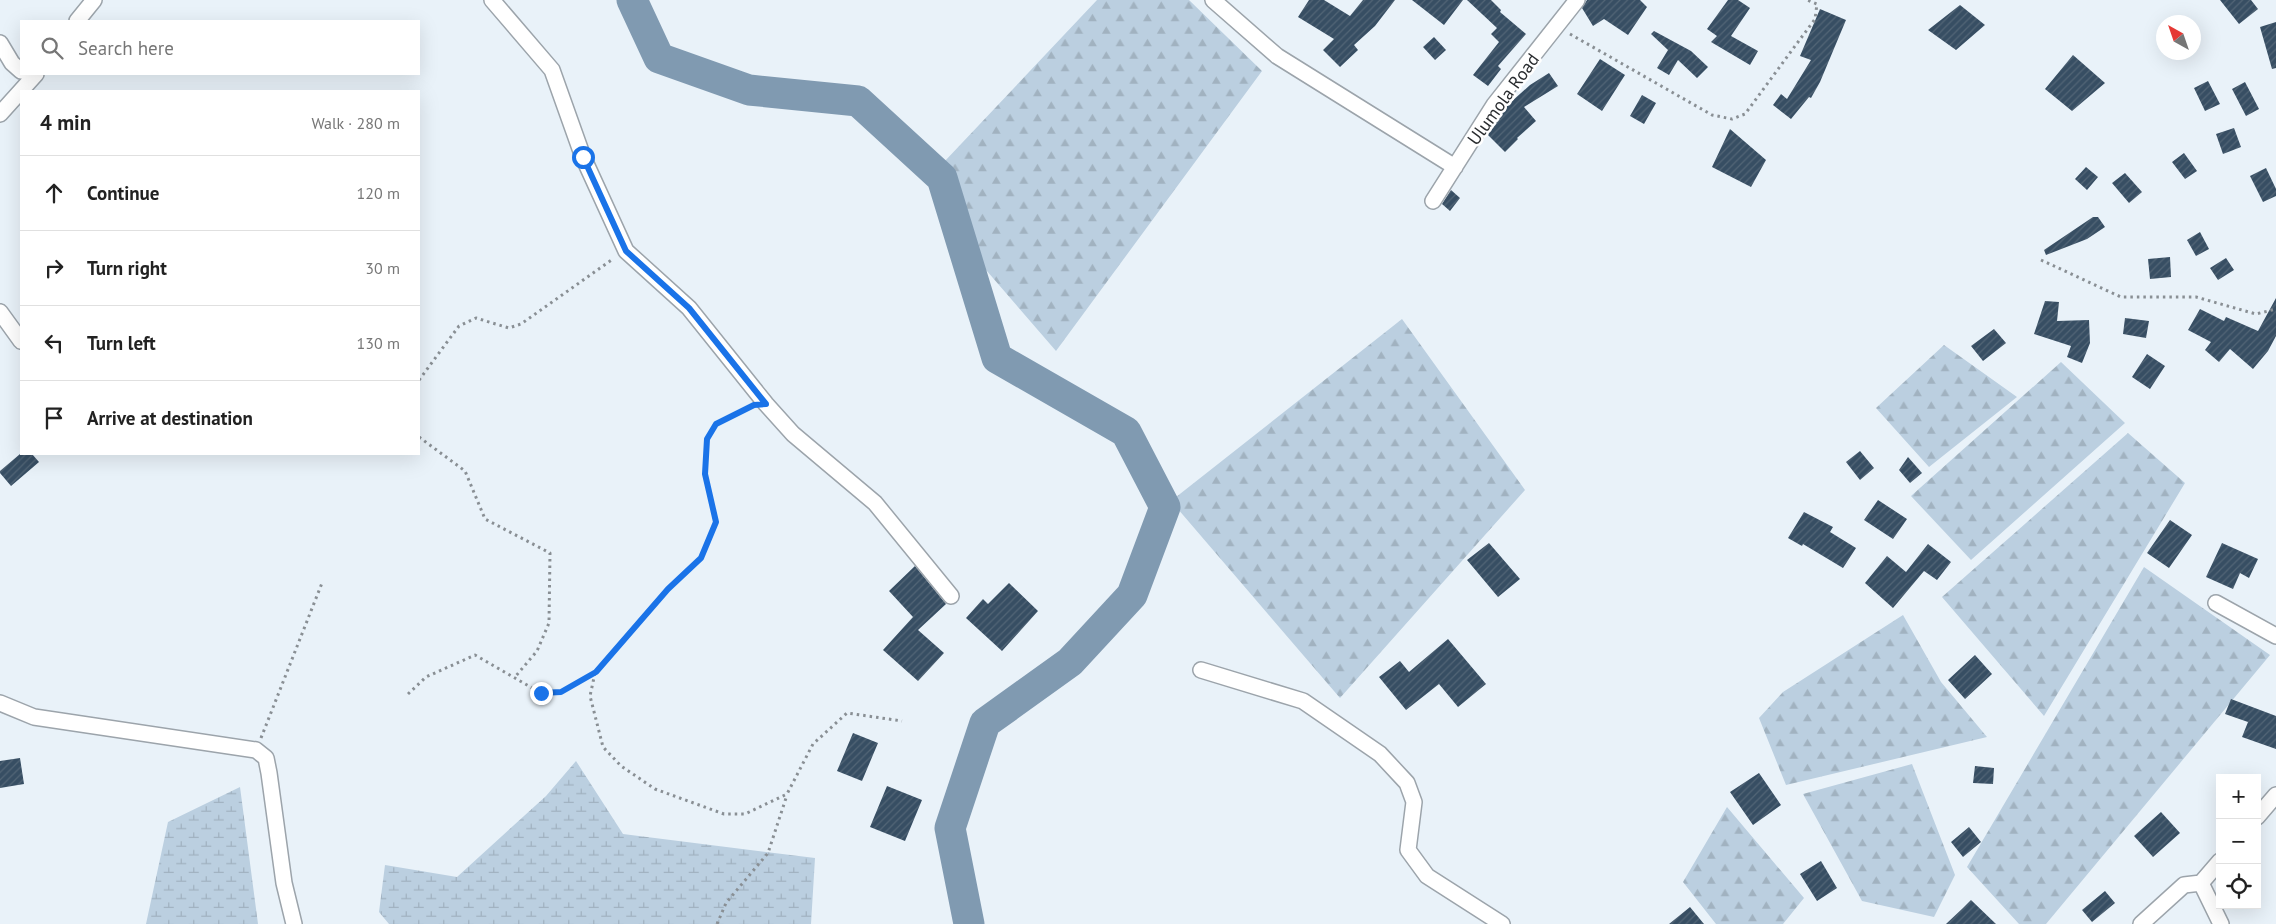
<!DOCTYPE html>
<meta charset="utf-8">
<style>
body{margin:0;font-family:"PT Sans",sans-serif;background:#f6f6f6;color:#222}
.controls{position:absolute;right:15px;bottom:15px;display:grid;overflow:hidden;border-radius:0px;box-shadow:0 5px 20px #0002}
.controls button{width:45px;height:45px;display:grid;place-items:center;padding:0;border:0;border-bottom:1px solid #e0e0e0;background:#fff;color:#222;font:25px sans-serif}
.compass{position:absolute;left:2156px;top:15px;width:45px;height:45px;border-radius:50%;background:#fff;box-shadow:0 5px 20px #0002;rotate:320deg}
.stop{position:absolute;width:15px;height:15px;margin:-11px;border:4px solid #1a73e8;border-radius:50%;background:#fff}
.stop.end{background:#1a73e8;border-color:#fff;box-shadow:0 1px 5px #0008}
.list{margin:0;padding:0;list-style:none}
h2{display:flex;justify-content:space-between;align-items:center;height:65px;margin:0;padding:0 20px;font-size:21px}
h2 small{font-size:16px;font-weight:400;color:#767676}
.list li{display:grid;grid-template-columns:32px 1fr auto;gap:15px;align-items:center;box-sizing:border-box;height:75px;padding:0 20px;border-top:1px solid #e0e0e0}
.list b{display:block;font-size:19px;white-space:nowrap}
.list em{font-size:16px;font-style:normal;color:#767676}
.icon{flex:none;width:28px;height:28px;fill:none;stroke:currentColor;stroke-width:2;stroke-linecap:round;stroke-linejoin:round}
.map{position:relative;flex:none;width:2276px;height:924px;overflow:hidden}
.search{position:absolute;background:#fff;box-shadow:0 5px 20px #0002;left:20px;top:20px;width:400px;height:55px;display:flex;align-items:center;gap:12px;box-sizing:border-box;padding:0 18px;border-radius:0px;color:#767676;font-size:19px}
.panel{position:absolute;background:#fff;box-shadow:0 5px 20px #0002;left:20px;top:90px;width:400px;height:365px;border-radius:0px}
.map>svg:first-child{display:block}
</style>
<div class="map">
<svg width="2276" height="924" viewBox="0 0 2276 924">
<defs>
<pattern id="forest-firs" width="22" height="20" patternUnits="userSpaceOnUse" patternTransform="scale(1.25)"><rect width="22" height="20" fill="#bbcfe0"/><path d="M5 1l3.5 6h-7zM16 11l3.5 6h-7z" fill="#a1b2c0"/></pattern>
<pattern id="wetland-marsh" width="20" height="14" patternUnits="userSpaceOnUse" patternTransform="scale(1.25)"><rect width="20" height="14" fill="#bbcfe0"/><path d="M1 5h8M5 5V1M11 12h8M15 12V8" fill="none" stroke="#a1b2c0"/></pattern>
<pattern id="building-hatch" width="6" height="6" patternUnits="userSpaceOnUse" patternTransform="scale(1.25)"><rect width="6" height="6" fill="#374e63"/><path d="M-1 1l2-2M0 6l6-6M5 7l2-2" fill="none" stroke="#526576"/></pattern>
</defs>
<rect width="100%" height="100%" fill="#e9f2f9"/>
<!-- forest -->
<path fill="url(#forest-firs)" d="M1097,0H1189L1262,71L1056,351L980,263L944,162Z
M1402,319L1525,490L1340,698L1171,501Z
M1944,345L2017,397L1929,467L1876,408Z
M2061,362L2125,423L1971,560L1911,496Z
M2128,433L2185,483L2044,716L1942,597Z
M2144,567L2270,655L2046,924H2019L1967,867Z
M1903,615L1941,682L1987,737L1786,785L1759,718L1783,692Z
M1912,764L1955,875L1934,917L1862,901L1803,794Z
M1727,807L1804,898L1783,924H1716L1683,882Z"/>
<!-- wetland -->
<path fill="url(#wetland-marsh)" d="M576,761L623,834L815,858L811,924H389L379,912L385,865L457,877L546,796Z
M240,787L258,924H146L168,822Z"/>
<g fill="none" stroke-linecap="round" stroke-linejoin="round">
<!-- river -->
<path stroke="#809ab1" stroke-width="31" d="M632,0L659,58L749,90L858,101L942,178L997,358L1126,432L1165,507L1132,595L1070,662L985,723L950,828L969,924"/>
</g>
<!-- building -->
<path fill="url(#building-hatch)" d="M1309,0H1324L1350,16L1363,0H1395L1375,26L1354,45L1358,50L1340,67L1323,50L1334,39L1298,17Z
M1412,0H1463L1444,25Z
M1467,0H1491L1501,10L1500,12L1526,34L1498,66L1501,69L1488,86L1473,75L1499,42L1491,34L1497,28Z
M1587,0H1640L1647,7L1628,35L1604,19L1593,26L1582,8Z
M1728,0H1738L1750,8L1731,36L1758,51L1750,65L1711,42L1717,36L1707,29Z
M2220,0H2251L2258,9L2239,24Z
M1960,5L1985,25L1956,50L1928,30Z
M1820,9L1846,20L1820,82L1811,98L1809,97L1791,119L1773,105L1781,94L1787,99L1811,60L1800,56Z
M2276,22V68L2272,69L2260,27Z
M1654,31L1691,51L1708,67L1697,78L1678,60L1669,75L1657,68L1668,50L1651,34Z
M1434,37L1446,50L1435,60L1423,47Z
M2073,55L2105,83L2072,111L2045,89Z
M1600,59L1625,75L1602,111L1577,94Z
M1549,73L1558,86L1524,107L1536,121L1517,138L1518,139L1505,152L1487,134L1501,111L1530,85Z
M2208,81L2220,104L2205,111L2194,88Z
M2245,82L2259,109L2246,116L2232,89Z
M1642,95L1656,103L1644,124L1630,116Z
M2234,128L2241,147L2223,154L2216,134Z
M1730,129L1766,160L1751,187L1712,167Z
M2184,153L2197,171L2185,179L2172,162Z
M2086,167L2098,177L2087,190L2075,179Z
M2266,168L2276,189V196L2263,202L2250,176Z
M2125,173L2142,192L2129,203L2112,183Z
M1451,190L1460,198L1450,211L1442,204Z
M2093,217H2098L2105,227L2087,239L2046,255L2044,250Z
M2200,232L2209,249L2196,256L2187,240Z
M2170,257L2171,277L2150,279L2148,259Z
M2226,258L2234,270L2218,280L2210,268Z
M2276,298V336L2268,351L2253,369L2230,349L2219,362L2205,350L2211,342L2188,330L2200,309L2224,321L2226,317L2258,331Z
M2045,301L2059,302L2057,321L2089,320L2090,343L2082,363L2067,357L2071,346L2034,334Z
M2125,318L2149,321L2146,338L2123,334Z
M1994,329L2006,343L1983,361L1971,346Z
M2147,354L2165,366L2150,389L2132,377Z
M1860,451L1874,468L1860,480L1846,462Z
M20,454H32L39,462L11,486L0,473V471Z
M1908,457L1922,473L1910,483L1899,470Z
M1878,500L1907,519L1893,539L1864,520Z
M1804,512L1833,527L1830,532L1856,548L1843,568L1803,544L1802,546L1788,538Z
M2170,520L2192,535L2169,568L2147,553Z
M1489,543L1520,579L1498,597L1467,560Z
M2222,543L2258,559L2249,578L2240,573L2233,589L2206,577Z
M1928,544L1951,562L1937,580L1924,571L1893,608L1865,583L1887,556L1906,572Z
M915,566L946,604L918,630L944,653L918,681L883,650L913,617L889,591Z
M1009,583L1038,611L1002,651L966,618L983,599L988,604Z
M1448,639L1486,684L1458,707L1439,684L1406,710L1379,677L1400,661L1409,672Z
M1975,655L1992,674L1965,699L1948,680Z
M2231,699L2276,716V749L2242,737L2248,722L2225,714Z
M853,733L878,743L862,781L837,771Z
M20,758L24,784L0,788V761Z
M1975,766L1994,768L1993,784L1973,783Z
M1759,773L1781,805L1753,825L1730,792Z
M887,786L922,800L905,841L870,827Z
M2161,812L2180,833L2153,857L2134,836Z
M1969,827L1981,842L1963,857L1951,842Z
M1821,861L1837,888L1817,901L1800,874Z
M2105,891L2115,903L2092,922L2082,910Z
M1971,900L1996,924H1946L1963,908Z
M1690,907L1704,924H1669Z"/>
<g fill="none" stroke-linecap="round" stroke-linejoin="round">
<!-- minor casing -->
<g stroke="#9ca4ab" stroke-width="18">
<path id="minor" d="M492,0L552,70L583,157L626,251L689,308L766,404L793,434L875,503L951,596
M1213,0L1277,56L1455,167
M77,21L94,0
M0,43L12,63L21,71
M0,114L36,74
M1433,201L1494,105L1577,0
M0,312L21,341
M2216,603L2276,636
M1201,670L1303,701L1380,754L1407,783L1414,802L1408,850L1427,876L1502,924
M0,703L34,717L256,750L266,758L269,773L284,883L294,924
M2257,817L2276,795
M2220,861L2201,883L2221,924
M2141,924L2184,885L2201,883"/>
</g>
<!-- path -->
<path stroke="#898f94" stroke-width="3" stroke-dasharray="2.5 4" stroke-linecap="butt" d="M1570,34L1712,115L1732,119L1745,114L1815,19L1817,4L1807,0
M2041,260L2121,297H2196L2256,314L2276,309
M419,380L459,326L476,318L509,328L521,324L613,259
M419,437L465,471L485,519L550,553L549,623L537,651L515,677
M595,673L590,696L603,747L621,766L655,789L724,814H745L787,794L813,744L847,713L902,721
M408,694L426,677L475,655L541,693L561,692L596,672L668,589L701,558L716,522L705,473L707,439L716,424L751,407
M261,738L322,583
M717,924L726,903L768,853L787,795"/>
<!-- minor -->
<use href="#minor" stroke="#fff" stroke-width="15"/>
</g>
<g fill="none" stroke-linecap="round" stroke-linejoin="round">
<!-- route -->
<path stroke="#1a73e8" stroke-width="6" d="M541,693L561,692L596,672L668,589L701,558L716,522L705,474L707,439L716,424L754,405L766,404L689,308L626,251L583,157"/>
</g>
<g text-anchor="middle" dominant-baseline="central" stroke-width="5" stroke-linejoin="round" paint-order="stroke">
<!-- street labels -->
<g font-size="18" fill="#292c2f" stroke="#fff">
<text transform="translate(1503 99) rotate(-54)">Ulumola Road</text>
</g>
</g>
</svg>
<div class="controls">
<button>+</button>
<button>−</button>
<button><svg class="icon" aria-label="locate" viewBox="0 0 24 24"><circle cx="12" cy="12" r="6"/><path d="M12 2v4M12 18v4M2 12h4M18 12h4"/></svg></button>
</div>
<svg class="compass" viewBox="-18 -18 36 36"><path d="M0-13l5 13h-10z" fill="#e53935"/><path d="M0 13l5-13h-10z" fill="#767676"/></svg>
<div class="stop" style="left:583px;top:157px"></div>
<div class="stop end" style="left:541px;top:693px"></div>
<div class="search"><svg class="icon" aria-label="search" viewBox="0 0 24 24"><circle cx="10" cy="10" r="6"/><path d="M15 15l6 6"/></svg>Search here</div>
<section class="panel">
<h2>4 min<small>Walk · 280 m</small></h2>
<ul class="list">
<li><svg class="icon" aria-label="ahead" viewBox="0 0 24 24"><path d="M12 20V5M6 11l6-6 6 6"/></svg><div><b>Continue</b></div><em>120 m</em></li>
<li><svg class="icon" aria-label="right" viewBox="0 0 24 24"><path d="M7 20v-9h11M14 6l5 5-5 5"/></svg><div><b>Turn right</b></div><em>30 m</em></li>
<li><svg class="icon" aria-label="left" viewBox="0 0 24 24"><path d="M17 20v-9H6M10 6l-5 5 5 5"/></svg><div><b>Turn left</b></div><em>130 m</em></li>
<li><svg class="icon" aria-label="arrive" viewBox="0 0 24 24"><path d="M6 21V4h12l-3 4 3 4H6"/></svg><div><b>Arrive at destination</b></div></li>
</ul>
</section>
</div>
